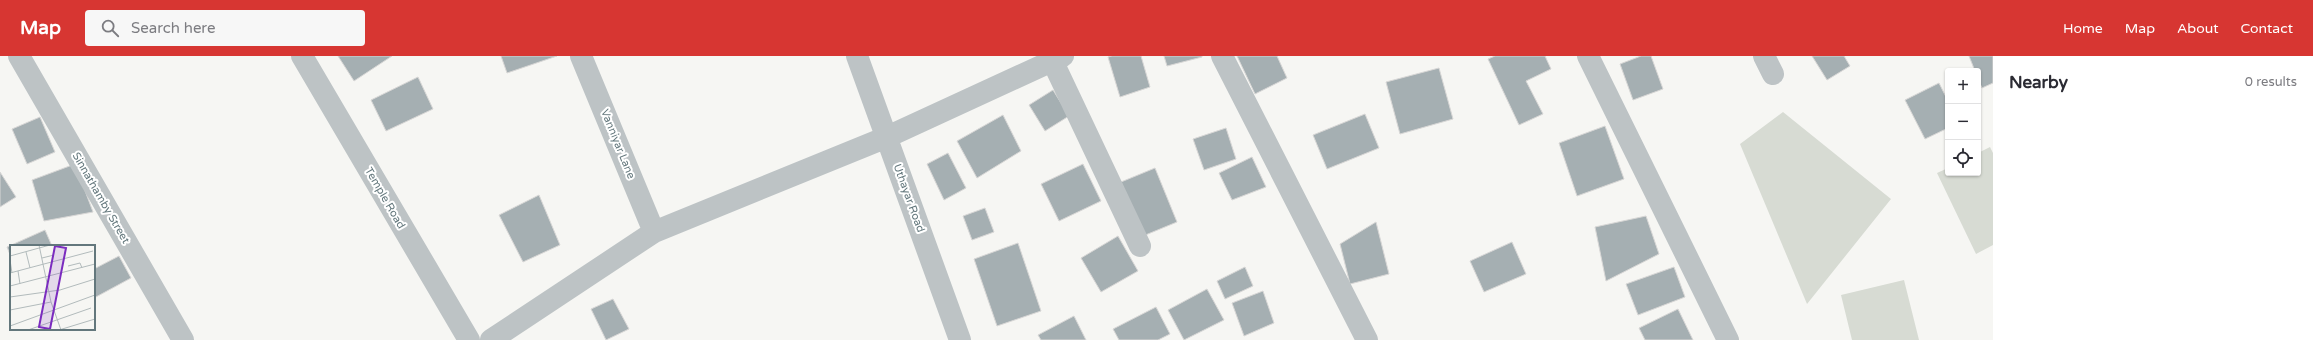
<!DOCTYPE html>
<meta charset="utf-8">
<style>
body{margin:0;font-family:"Varela Round",sans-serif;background:#f7f7f7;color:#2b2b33}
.controls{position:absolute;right:12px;top:12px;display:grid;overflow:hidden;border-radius:4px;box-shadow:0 1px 3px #0004}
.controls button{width:36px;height:36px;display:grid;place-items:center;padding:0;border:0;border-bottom:1px solid #e1e1e2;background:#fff;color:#2b2b33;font:20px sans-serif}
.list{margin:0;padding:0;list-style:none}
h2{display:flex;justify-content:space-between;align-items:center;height:52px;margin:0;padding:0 16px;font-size:17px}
h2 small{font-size:13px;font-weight:400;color:#7c7c81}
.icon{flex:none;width:22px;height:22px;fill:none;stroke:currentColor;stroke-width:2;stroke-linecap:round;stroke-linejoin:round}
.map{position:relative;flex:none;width:1993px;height:284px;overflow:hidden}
header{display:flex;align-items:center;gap:24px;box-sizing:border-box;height:56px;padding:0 20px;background:#d73632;color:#fff}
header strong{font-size:19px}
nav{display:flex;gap:22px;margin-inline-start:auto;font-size:14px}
.search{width:280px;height:36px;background:#f7f7f7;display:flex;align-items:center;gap:10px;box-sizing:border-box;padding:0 14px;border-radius:4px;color:#7c7c81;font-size:15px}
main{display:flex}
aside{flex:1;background:#fff}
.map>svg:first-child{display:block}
</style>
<header>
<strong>Map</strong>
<div class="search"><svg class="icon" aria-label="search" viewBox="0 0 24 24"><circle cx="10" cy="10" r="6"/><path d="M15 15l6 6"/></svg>Search here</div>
<nav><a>Home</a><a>Map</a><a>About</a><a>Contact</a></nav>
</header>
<main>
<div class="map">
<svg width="1993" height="284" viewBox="0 0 1993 284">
<rect width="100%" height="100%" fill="#f6f6f3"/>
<!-- green -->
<path fill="#d7dbd3" d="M1783,56L1891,143L1807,248L1740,88Z
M1990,91L1993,97V189L1976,198L1937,117L1948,112V117H1978V97Z
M1904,224L1919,284H1852L1841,239Z"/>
<!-- building -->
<path fill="#a5afb2" stroke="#d8d7d6" d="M338,0H392L354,25Z
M501,0H557L507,17Z
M1112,0H1141L1150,31L1120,41L1108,1Z
M1164,0H1202V1L1167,10Z
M1237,0H1277L1287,22L1255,38Z
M1495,0H1545L1551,13L1526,25L1543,58L1519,69L1488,3Z
M1641,0H1651L1663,33L1633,44L1620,8Z
M1812,0H1844L1850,10L1827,24Z
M1969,0H1993V27L1982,32L1978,23V15H1975Z
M1439,12L1453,63L1400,78L1386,26Z
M418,21L433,53L386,75L371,44Z
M1939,27L1948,45V72L1925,83L1905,44Z
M1053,34L1069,60L1045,75L1029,49Z
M1365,58L1379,92L1327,113L1313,79Z
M1003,59L1021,95L977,122L957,85Z
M40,61L55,96L27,108L12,73Z
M1605,70L1624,123L1577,140L1559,87Z
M1226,72L1236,103L1204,114L1193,83Z
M948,97L966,132L944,144L927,108Z
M1252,101L1266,131L1232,144L1219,117Z
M75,108L93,156L44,165L32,124Z
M1083,108L1101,145L1059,165L1041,128Z
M1155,112L1177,166L1143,180L1121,126Z
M0,116L16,141L0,151Z
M539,139L560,189L523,206L499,159Z
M985,152L994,176L972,184L963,160Z
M1646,160L1659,198L1606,225L1595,171Z
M1376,166L1389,218L1350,228L1340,188Z
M45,174L52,190H11V201L7,191Z
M1118,180L1138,215L1101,236L1081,202Z
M1512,186L1526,218L1484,236L1470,205Z
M1018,187L1041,255L997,270L974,203Z
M119,200L131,222L94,242V213Z
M1245,211L1253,230L1225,243L1217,225Z
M1674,211L1685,241L1638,259L1626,228Z
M1207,233L1224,264L1184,284L1168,254Z
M1263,235L1274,267L1244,280L1232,247Z
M613,243L629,273L606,284L591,253Z
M1156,251L1170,278L1158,284H1119L1113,273Z
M1678,253L1693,284H1645L1639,272Z
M1074,260L1086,284H1041L1038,279Z"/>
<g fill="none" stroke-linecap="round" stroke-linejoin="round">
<!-- minor -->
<path stroke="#bdc3c5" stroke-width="22" d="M19,0L183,284
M302,0L469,284
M581,0L654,176
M857,0L960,284
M1222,0L1367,284
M1588,0L1728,284
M1764,0L1773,18
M1052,4L1140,190
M491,284L654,176L887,81L1063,0"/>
</g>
<g text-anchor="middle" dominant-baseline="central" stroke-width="4" stroke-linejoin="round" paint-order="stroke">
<!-- street labels -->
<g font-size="11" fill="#63777c" stroke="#fff">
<text transform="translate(618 88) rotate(68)">Vanniyar Lane</text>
<text transform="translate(101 142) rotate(60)">Sinnathamby Street</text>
<text transform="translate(385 142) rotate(60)">Temple Road</text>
<text transform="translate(909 142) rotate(70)">Uthayar Road</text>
</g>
</g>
<!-- overview -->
<g transform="translate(10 189)">
<rect width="85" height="85" fill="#f6f6f3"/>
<path fill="none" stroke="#b2bbbc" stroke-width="1" d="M29,0L41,57L51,85M16,7L20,23M0,11L40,0M32,13L44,10M0,15L2,28M58,21L70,18L72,23M8,26L10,39M0,28L83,6M0,41L85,19M0,52L50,45L85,34M0,65L41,57M0,81L85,50M18,85L81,63M49,85L85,74"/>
<path fill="#7b2cbf" fill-opacity="0.15" stroke="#7b2cbf" stroke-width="2" d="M45,1L56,3L40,84L29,82Z"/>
<rect width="85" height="85" fill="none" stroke="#63777c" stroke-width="2"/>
</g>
</svg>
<div class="controls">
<button>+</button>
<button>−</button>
<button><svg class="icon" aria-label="locate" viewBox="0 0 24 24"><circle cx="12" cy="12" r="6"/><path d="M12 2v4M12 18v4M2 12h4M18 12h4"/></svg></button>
</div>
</div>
<aside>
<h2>Nearby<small>0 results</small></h2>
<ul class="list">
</ul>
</aside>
</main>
